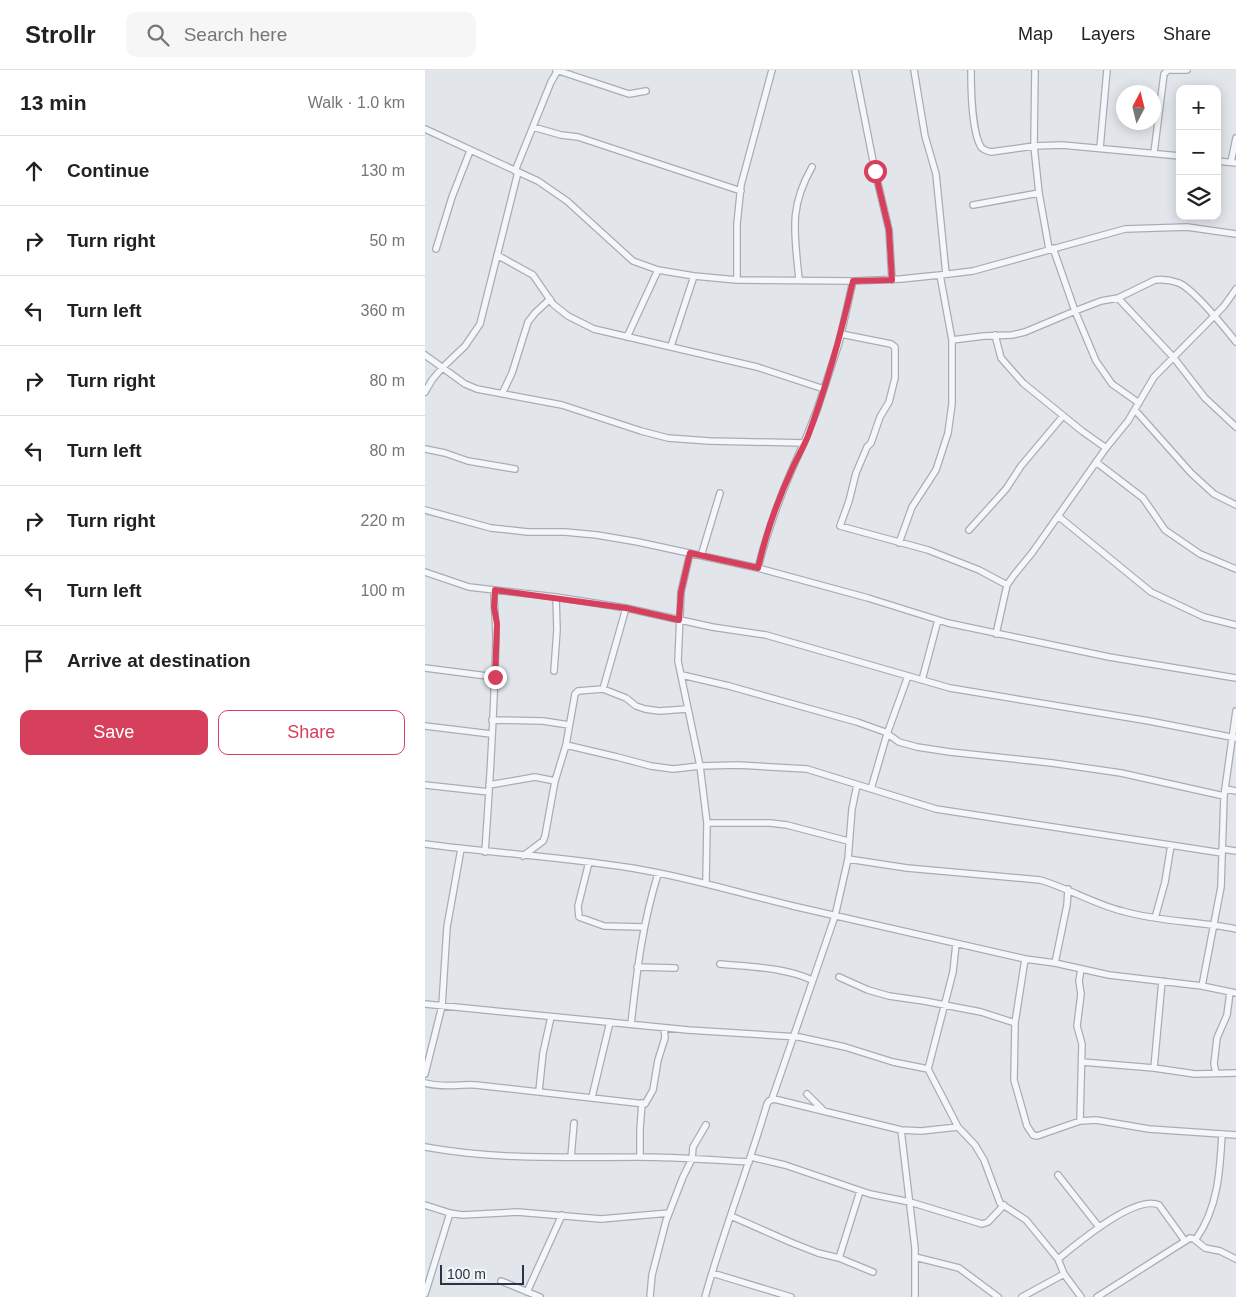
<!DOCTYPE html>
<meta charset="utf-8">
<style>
body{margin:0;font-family:Arial,sans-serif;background:#f6f6f6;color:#222}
.controls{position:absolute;right:15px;top:15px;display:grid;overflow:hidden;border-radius:10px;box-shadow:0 2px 12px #0003}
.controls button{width:45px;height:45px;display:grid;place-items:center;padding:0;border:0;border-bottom:1px solid #e0e0e0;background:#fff;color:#222;font:25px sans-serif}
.compass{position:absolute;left:691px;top:15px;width:45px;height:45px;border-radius:50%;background:#fff;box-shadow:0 2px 12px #0003;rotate:7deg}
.scale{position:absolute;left:15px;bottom:12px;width:84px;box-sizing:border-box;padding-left:5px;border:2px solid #293444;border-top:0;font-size:14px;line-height:18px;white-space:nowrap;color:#293444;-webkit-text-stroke:4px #f2f5f8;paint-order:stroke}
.stop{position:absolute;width:15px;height:15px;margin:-11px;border:4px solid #d6405c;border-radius:50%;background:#fff}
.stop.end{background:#d6405c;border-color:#fff;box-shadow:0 1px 5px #0008}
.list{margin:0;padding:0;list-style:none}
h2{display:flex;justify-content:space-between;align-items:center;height:65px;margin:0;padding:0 20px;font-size:21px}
h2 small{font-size:16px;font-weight:400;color:#767676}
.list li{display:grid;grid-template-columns:32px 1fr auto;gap:15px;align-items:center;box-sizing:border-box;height:70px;padding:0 20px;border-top:1px solid #e0e0e0}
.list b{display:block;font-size:19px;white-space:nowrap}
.list em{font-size:16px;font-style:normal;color:#767676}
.actions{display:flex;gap:10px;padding:15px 20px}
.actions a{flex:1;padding:11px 0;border:1px solid #d6405c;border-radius:10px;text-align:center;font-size:18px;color:#d6405c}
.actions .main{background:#d6405c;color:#fff}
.icon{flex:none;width:28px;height:28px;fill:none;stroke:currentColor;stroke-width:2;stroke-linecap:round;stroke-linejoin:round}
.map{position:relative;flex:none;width:811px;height:1227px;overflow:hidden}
header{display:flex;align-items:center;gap:30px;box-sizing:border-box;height:70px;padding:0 25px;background:#fff;border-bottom:1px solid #e0e0e0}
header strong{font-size:24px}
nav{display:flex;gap:28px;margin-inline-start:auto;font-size:18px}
.search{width:350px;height:45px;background:#f6f6f6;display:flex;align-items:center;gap:12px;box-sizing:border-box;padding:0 18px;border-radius:10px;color:#767676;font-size:19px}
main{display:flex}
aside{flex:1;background:#fff}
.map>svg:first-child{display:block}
</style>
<header>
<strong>Strollr</strong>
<div class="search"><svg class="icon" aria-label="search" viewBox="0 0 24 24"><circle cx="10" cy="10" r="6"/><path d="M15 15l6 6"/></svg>Search here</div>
<nav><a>Map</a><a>Layers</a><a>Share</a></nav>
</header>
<main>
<aside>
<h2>13 min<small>Walk · 1.0 km</small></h2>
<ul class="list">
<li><svg class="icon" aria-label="ahead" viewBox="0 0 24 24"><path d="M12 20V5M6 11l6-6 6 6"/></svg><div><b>Continue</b></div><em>130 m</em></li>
<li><svg class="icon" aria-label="right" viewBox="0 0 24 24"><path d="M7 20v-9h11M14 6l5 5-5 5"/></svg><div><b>Turn right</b></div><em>50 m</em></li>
<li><svg class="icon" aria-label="left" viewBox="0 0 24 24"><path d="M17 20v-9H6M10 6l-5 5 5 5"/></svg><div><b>Turn left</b></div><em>360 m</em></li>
<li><svg class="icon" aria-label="right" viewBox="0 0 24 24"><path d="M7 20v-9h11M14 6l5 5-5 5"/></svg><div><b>Turn right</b></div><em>80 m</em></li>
<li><svg class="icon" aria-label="left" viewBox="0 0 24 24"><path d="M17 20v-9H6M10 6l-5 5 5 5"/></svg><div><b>Turn left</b></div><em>80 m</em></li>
<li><svg class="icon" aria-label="right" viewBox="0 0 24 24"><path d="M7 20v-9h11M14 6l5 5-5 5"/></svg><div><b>Turn right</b></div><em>220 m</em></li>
<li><svg class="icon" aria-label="left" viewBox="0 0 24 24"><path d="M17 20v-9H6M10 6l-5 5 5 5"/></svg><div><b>Turn left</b></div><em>100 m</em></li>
<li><svg class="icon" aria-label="arrive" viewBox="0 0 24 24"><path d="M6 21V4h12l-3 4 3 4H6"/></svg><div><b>Arrive at destination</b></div></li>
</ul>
<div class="actions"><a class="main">Save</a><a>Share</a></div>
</aside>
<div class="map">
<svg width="811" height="1227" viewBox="0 0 811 1227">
<rect width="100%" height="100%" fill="#e2e6eb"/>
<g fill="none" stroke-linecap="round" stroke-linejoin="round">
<!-- minor casing -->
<g stroke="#a7adb6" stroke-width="8">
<path id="minor" d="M131,0L204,24L221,21
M430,0L450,101L464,160L467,210
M489,0L500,66L511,104L521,204
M546,0C546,18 547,62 556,77C558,80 562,81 566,82L609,76L637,75L755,86
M610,0L609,76L614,123L624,179
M746,0H762
M108,57L136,65L153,67L316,121
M0,59L113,111L142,131L208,191L233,200L269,206L312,210L428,211L476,209L515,205L548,201L700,159L762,157L811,164
M675,78L682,0
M729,83L739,4L743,0
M792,91L811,93
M806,92L811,68
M90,101L126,12L133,0
M548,135L614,123
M628,178L650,241L671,291L687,314L714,333
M11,179L27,127L45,81
M72,185L108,205L128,234L143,246L169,259L332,297L399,319
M515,205L527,270L559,266L587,265L600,262L650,241L676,231L693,228L730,210C738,209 746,210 754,213C770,220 799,257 811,272
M312,210V154L316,115L347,0
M374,210C370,164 363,139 387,97
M693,228L749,288L780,328L811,357
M416,264L466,274L470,277V308L464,332L455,347L446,373L442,377L431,403L424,431L415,456L503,480L554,500L582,515
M570,265L576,288L598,313L657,361L681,378
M202,267L233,200
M246,276L269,206
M0,285L40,314L52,319L137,335L216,361L243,368L284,371L379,373L392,340L414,273L428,211
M0,322L7,310L17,298L40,276L55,254L93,102
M77,324L87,303L103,252L110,243L125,229
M710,340L766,403L789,424L811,435
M0,379L20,383L43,391L90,399
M671,392L718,428L740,460L775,484L811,499
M0,440L66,458L103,462H140L172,465L213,472L333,498L443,528L523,553L684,587L811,608
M633,446L726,522L779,547L811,555
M544,460L581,419L596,396L638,346
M474,473L487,437L511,400L523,363L527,334V270
M265,483L256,522L253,591L275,696L282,753L281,813
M276,486L295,423
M333,498C344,454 360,413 379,373
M0,502L44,517L131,527L201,538L287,557L341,565L525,618L724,651L811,668
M571,564L582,515L589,505L607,483L681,378L703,351L729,307L799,236L811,219
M0,598L70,607
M129,601L132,560L131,527
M257,605L304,616L432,652L460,662L474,672L492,677L525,682L627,693L696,703L799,726
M497,610L513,550
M178,619L201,628L211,636L220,639L234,641L262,639
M67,650L118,651L144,655
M0,656L66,664
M141,675L192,687L226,696L248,699L275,696L313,695L382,699L511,739L797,783
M0,715L64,722
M64,715L110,707L130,711
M446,719L462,664L483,606
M801,719L811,721
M282,753H345L362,755L423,771
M0,774C72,784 146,787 218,800C269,809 318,824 368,836C446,854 523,872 600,889L630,893L684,905L777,916L811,923
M797,779L811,781
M60,782C65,712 69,640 71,569C71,553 69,537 69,520
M98,786L118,771L120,766L130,711L141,675L150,624L153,621L178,619L201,538
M423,789L482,798L615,810C643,818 669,834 697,841C734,852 773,851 811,859
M164,792L153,836L154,847L179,856L218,857
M730,848L740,812L746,775
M531,874L528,902L503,999L533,1057
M600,889L590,953L589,1010L602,1056L608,1065L612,1066L655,1051L671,1050L724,1059L811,1065
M630,893L642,835L643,819
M295,894C326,897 358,897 387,910
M212,897L250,898
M414,907L443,920L464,926L499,931L556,942L590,953
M737,911L729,998L770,1004L811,1003
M777,916L796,817L799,726L811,641
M0,934L263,960L374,967L420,977L468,992L503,999
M206,954C212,901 217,855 233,804
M657,992L729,998
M791,1003L789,994L792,968L802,945L805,922
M0,1004L17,936L22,857L36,779
M0,1013C18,1018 32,1014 51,1015L220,1034L228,1020L233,990L240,968L239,958
M114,1021L118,983L126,947
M382,1024L399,1041
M167,1027L185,952
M347,1029L410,846L423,789L427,739L432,715
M655,1051L657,974L652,956L656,924L654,911L656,899
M476,1060L490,1178V1227
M0,1077C70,1090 142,1087 213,1087C250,1087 287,1090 324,1092
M146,1087L149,1053
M215,1087V1059L217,1033
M326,1087L360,1095L445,1124L485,1132L557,1154L563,1152L579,1135
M633,1105L674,1157
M0,1135L25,1143L37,1145L92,1142L176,1149L244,1143
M306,1146L365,1172L393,1183L414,1188L435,1121
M771,1169C793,1138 795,1101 797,1064
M490,1187L534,1198L573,1227
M414,1188L448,1202
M633,1189C652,1174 710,1124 734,1135L760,1171
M287,1203L366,1227
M76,1211L115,1227
M102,1222L137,1145
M0,1224L25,1143
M225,1227L227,1205L241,1151L258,1107L267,1089L268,1077L281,1055
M280,1227C298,1162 323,1099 342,1034L344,1031L349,1029L476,1060L496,1061L533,1057L550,1075L559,1090L575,1133L601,1150L633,1189L639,1204L656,1227
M597,1227L639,1204
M672,1227L765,1168L769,1169L780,1178L795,1181L811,1189"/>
</g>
<!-- minor -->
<use href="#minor" stroke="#f5f6f9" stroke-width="5.5"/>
</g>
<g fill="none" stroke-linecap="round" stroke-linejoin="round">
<!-- route -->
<path stroke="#d6405c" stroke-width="6" d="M70,607L72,554L69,537L70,520L201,538L254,550L256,522L265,483L333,498C341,463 353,429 368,397C373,386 379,376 383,366C402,315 416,264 428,211L467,210L464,160L450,101"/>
</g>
</svg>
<div class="controls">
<button>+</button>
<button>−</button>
<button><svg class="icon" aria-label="layers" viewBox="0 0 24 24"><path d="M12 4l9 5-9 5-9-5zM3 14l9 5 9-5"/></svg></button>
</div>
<svg class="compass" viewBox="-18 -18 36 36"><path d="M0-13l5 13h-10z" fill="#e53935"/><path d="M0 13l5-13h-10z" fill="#767676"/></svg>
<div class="scale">100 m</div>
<div class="stop" style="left:450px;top:101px"></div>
<div class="stop end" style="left:70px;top:607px"></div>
</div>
</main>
